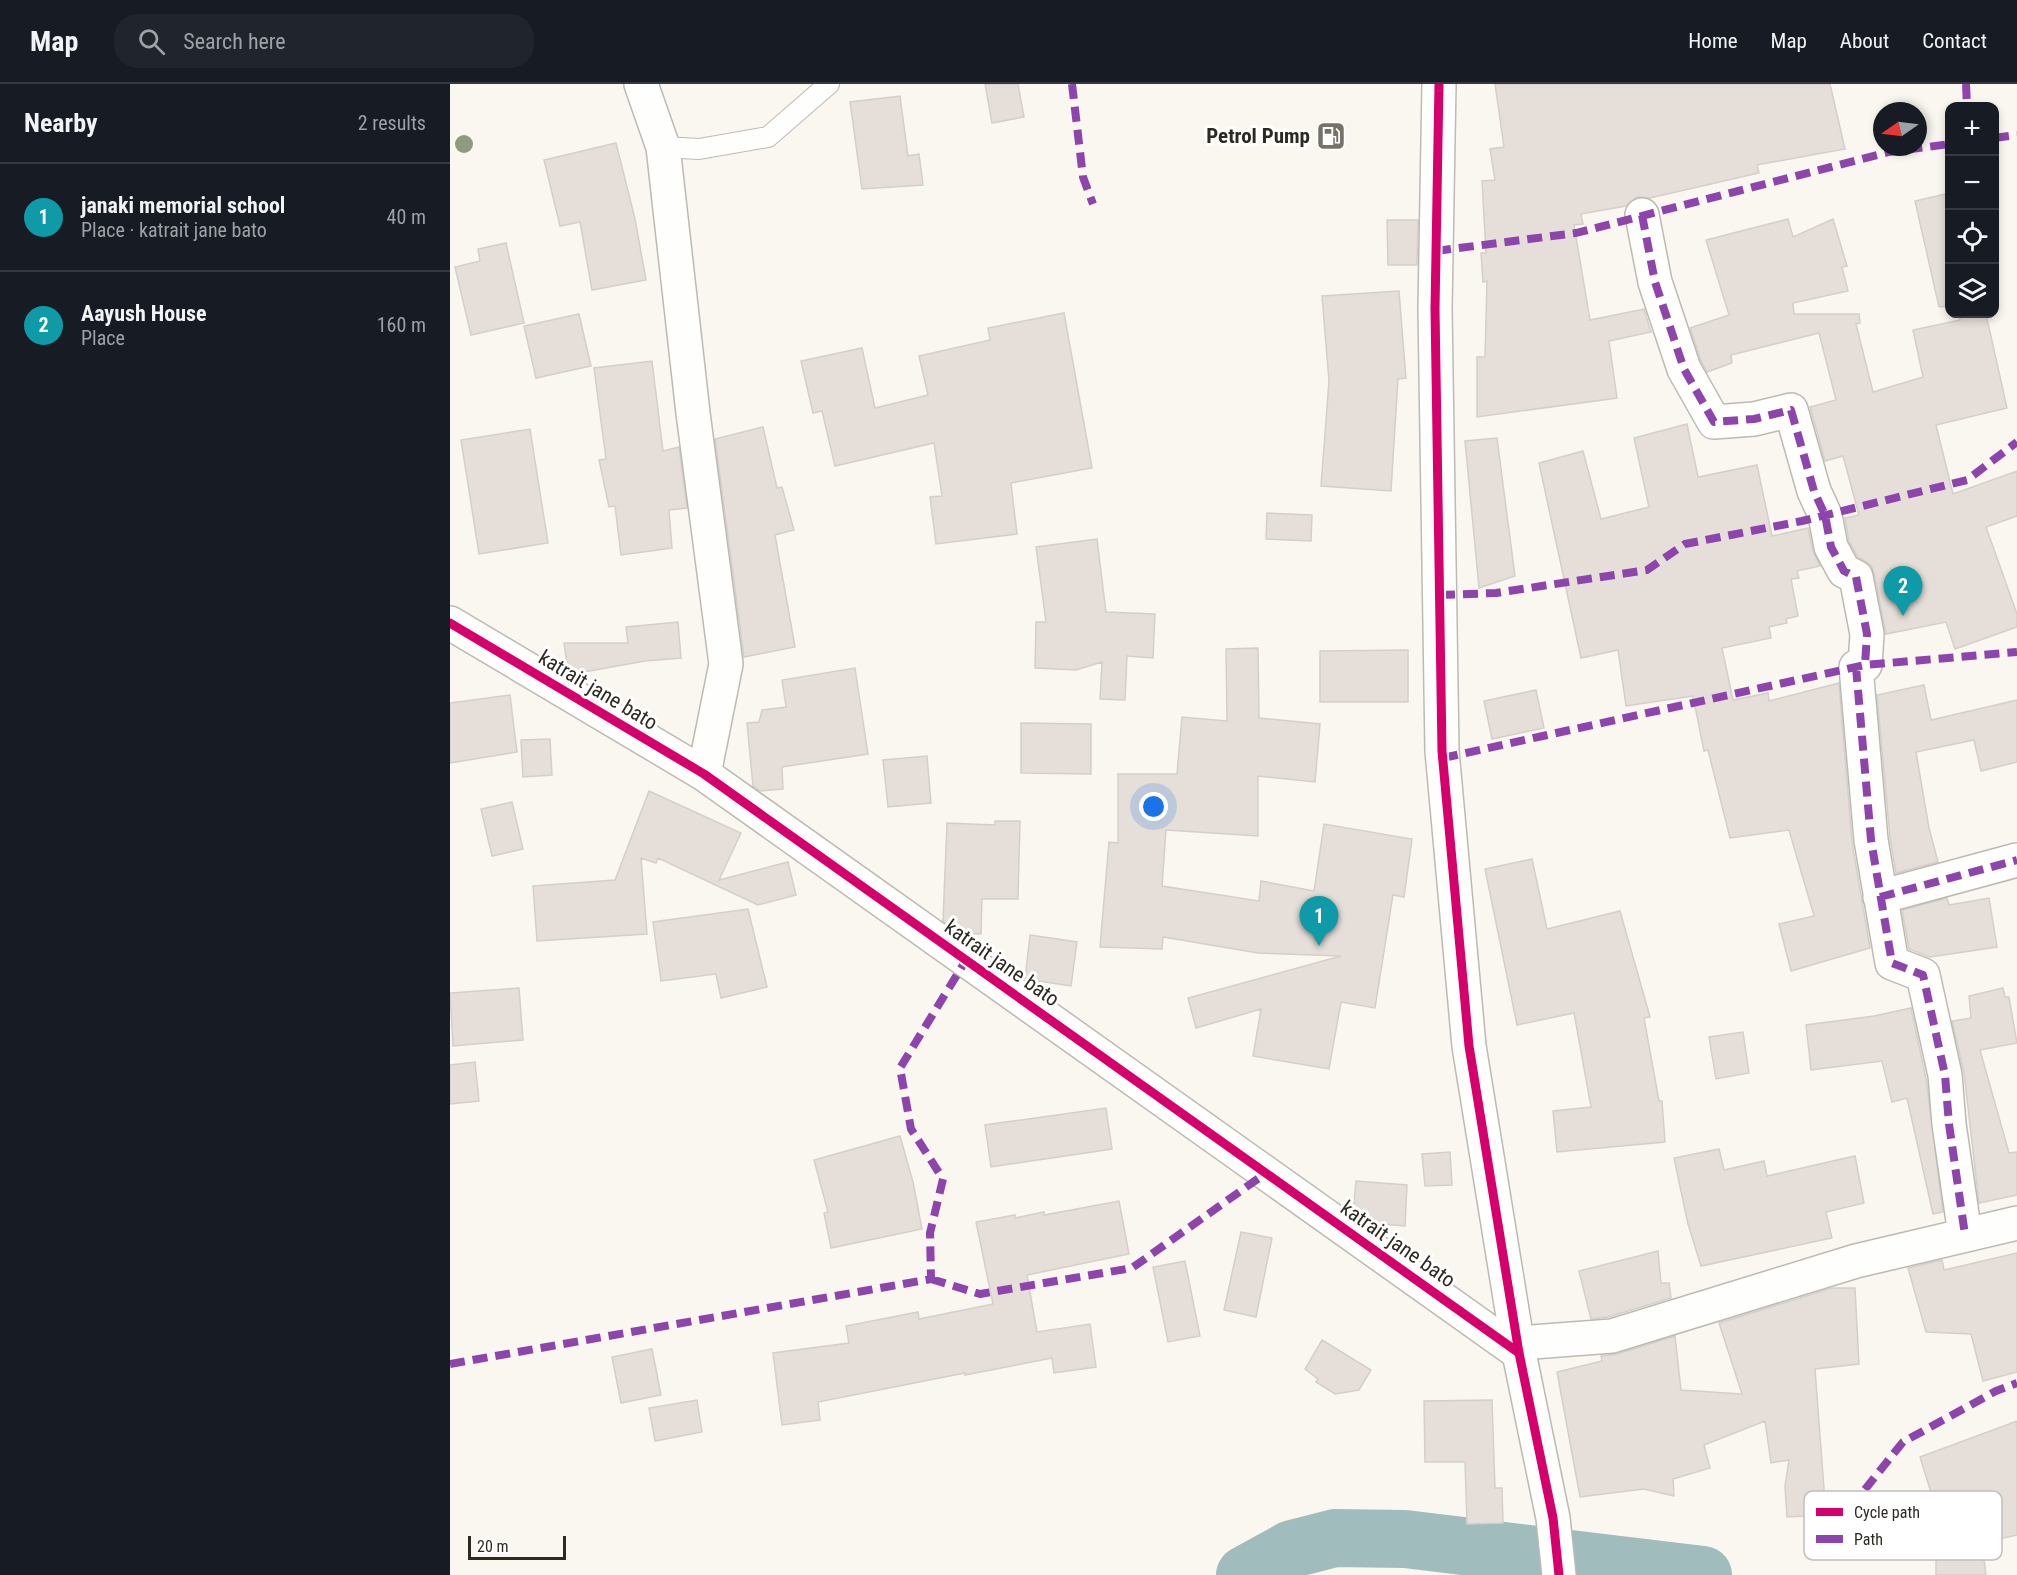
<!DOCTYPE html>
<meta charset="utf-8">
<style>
body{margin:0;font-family:"Roboto Condensed",sans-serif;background:#20242c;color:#f1f3f6}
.controls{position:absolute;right:18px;top:18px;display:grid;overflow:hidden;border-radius:12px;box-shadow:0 3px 9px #0003}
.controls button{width:54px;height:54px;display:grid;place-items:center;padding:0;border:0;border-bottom:2px solid #363941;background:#171b24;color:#f1f3f6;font:30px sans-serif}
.compass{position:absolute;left:1423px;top:18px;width:54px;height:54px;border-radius:50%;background:#171b24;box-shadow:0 3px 9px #0003;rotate:256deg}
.scale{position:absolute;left:18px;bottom:15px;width:98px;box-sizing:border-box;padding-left:6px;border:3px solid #2d2a22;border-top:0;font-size:16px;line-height:21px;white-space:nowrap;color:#2d2a22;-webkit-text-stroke:4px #fff;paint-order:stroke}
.you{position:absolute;left:704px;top:723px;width:21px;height:21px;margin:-15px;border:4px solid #fff;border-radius:50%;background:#1a73e8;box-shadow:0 0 0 9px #1a73e833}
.badge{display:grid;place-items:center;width:39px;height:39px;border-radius:50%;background:#75726a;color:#fff;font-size:20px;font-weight:700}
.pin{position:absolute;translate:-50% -50px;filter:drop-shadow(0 2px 3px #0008)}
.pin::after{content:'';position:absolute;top:32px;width:21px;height:18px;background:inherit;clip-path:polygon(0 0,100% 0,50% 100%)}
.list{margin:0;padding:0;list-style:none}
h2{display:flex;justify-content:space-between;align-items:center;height:78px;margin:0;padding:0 24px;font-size:26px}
h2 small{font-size:20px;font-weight:400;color:#9ea1a6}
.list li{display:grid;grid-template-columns:39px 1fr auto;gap:18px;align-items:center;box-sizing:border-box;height:108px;padding:0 24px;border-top:2px solid #363941}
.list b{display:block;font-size:22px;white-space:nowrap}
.list p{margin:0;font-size:20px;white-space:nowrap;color:#9ea1a6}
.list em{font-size:20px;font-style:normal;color:#9ea1a6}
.icon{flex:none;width:33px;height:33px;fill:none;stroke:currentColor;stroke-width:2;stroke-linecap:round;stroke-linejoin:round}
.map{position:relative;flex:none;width:1567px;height:1491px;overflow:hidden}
header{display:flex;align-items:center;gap:36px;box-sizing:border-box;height:84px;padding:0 30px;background:#171b24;border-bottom:2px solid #363941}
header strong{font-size:28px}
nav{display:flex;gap:33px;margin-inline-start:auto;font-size:21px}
.search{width:420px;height:54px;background:#20242c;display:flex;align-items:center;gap:15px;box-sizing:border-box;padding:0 21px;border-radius:24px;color:#9ea1a6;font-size:22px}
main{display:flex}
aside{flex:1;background:#171b24}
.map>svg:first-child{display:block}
</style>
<header>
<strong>Map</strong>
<div class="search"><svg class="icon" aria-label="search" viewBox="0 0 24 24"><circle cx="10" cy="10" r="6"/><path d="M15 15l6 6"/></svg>Search here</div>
<nav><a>Home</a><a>Map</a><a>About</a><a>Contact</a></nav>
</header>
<main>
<aside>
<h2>Nearby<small>2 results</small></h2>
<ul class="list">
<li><span class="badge" style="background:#0f9aa8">1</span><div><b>janaki memorial school</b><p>Place · katrait jane bato</p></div><em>40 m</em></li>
<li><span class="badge" style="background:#0f9aa8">2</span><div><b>Aayush House</b><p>Place</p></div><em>160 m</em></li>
</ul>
</aside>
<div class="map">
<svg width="1567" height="1491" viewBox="0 0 1567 1491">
<rect width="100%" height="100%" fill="#faf7f0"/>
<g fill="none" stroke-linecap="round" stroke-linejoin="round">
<!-- river -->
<path stroke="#a1bcbc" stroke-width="58" d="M795,1491L842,1465L885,1454L955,1455L1253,1491"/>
</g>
<!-- building -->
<path fill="#e6ded8" stroke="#d4cfca" stroke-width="1.5" d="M535,0H568L574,33L542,39Z
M1045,0H1380L1395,65L1307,81L1309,89L1200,114L1188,113L1176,122L1131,130L1133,140L1124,141L1140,236L1194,225L1201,248L1159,257L1167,314L1027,333V273H1035L1037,197L1033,198L1031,169H1036L1032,97L1045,96L1040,65L1054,63Z
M450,12L458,72L469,70L473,101L412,105L400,18Z
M166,59L185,135L196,196L142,206L130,138L110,142L94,76Z
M1500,109V222L1489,223L1465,117Z
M1338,135L1343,153L1383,135L1397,182L1392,183L1398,207L1343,219L1344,230H1409L1410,239L1406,240L1423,308L1473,293L1463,246L1510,236L1508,230H1536L1557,324L1486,341L1503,410L1567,387V432L1536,443L1567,530V543L1505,565L1496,538L1436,550L1424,489L1421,481L1408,473L1399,457L1395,434L1409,431L1393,372L1375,377L1360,323L1386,316L1369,249L1281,271L1282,279L1257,288L1251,277L1240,244L1279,231L1256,156Z
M937,136H968L967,181H938Z
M56,159L74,239L21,251L5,183L30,177L28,165Z
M949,207L956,294L948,295L941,407L871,402L879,297L872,212Z
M614,229L642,384L561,399L567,450L486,460L480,413L492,412L484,359L385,382L372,327L363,329L351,277L412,264L425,324L478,311L469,272L540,256L538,244Z
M129,230L141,282L86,294L74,242Z
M202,277L213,367L229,363L237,424L219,426L222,464L171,471L165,422L159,423L149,376L156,375L144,284Z
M1237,340L1248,393L1307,381L1322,452L1358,444L1363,467L1370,482L1347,487L1349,494L1341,495L1348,532L1336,535L1337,539L1319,543L1321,554L1272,564L1283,616L1318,609L1319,617L1389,599L1402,758L1420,864L1341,887L1329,840L1364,832L1339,746L1280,754L1258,666L1254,667L1243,612L1176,622L1168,566L1131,574L1089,379L1133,367L1151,435L1199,423L1184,354Z
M313,343L327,404L332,403L344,446L325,451L345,563L294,573L265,355Z
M80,345L98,459L29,470L11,356Z
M1047,354L1065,492L1029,504L1015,357Z
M817,429L862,431L861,457L816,455Z
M647,455L656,528L705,530L703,574L677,572L675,616L650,615L652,578L626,586L585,584L586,538H596L586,463Z
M228,538L231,574L195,577L123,590L118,587L114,559H178L176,543Z
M808,564L809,634L870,640L865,698L808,692V752L716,746L712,802L809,817L811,797L864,807L874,740L962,755L954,813L943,811L925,924L891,918L879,985L803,972L811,925L746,944L738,914L891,872L808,869L713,853L712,865L650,863L659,758L668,759V690H727L732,633L777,637L776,565Z
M958,566V618H870V567Z
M405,584L418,670L332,683L333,705L310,707L303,702L297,639L309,638L312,626L336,623L332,596Z
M1474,601L1481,636L1567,616V678L1531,687L1524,656L1466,668L1479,744L1488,778L1446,789L1440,754L1427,611Z
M1086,606L1094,644L1042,655L1034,617Z
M60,611L67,668L0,679V619Z
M571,639L641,640V690L571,689Z
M100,655L102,691L73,693L71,656Z
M477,672L481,719L438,723L433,676Z
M199,707L291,749L269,796L338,778L346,811L308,821L208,774L206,779L191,774L197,850L87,857L83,802L165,796Z
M62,718L73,765L42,772L31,725Z
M545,737H570L568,815H532L531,850L510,849L493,837L497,739L545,741Z
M1082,775L1097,845L1170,827L1200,933L1194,934L1209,1017H1212L1215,1058L1107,1068L1103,1027L1141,1023L1124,929L1067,941L1035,785Z
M1497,814L1499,821L1539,814L1547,863L1480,873L1459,865L1452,826Z
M298,825L317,903L271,914L266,890L211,897L203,838Z
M580,851L627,858L621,902L575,895Z
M69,904L73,956L3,962L0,909Z
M1553,904L1555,913H1559L1567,959L1530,966L1559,1069L1567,1068V1111L1529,1119L1514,989L1502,937L1521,934L1519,912Z
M1461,924L1476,994L1493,1128L1483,1130L1457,1014L1442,1018L1432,977L1361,986L1356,941L1424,932Z
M1293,948L1299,989L1266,995L1259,953Z
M25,978L29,1017L0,1020V981Z
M656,1024L662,1065L541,1083L535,1041Z
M450,1052L463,1098L472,1145L381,1164L374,1129L378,1128L364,1076Z
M1269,1065L1274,1086L1314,1077L1317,1092L1405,1072L1414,1119L1376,1128L1382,1154L1251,1182L1238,1140L1224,1074Z
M1000,1068L1002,1101L975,1102L972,1070Z
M906,1097L957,1101L955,1142L919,1139L903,1128Z
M669,1117L679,1170L577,1191L587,1248L640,1240L646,1283L604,1289L602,1274L515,1291V1289L368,1318L370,1336L332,1341L323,1269L399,1259L396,1242L468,1228L469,1235L543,1220L526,1138L565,1131V1134L594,1128V1131Z
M791,1148L822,1154L806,1233L774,1226Z
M1208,1167L1211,1199H1219L1221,1214L1158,1233L1141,1235L1129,1187Z
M1567,1169V1288L1533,1297L1521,1250L1476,1248L1458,1184L1492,1176L1494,1186Z
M735,1177L750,1252L718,1258L703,1183Z
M1382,1204H1405L1409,1280L1365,1285L1376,1431L1337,1433L1335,1402L1339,1376L1321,1379L1315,1337L1254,1361L1260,1384L1223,1395L1224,1412L1194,1405L1130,1413L1107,1288L1152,1277L1151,1272L1167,1270L1225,1252L1231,1306L1292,1310L1269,1239Z
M872,1256L921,1286L909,1306L885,1310L866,1298L868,1295L855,1285Z
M202,1265L211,1311L171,1319L162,1273Z
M247,1316L252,1348L205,1357L199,1324Z
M1042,1316L1045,1404H1052L1053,1439L1017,1440L1015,1378H975L974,1317Z
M1567,1337V1451L1532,1459L1536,1491H1486V1442L1491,1441L1470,1373Z"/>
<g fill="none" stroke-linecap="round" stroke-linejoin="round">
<!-- lane casing -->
<g stroke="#bdbab4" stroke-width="22">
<path id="lane" d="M213,63L249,65L318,53L379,0"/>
</g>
<!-- street casing -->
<g stroke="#bdbab4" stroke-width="36">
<path id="street" d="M191,0L213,63L243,329L276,580L254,690
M1192,131L1205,198L1234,285L1264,338L1304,335L1341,326L1364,407L1375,431L1381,463L1394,487L1406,493L1417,550L1415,581
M0,539L254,690L1069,1269
M1406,583L1421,756L1442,879L1473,891L1495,991L1499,1040L1515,1151
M1430,813L1567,776
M1069,1259L1162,1252L1406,1177L1567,1139"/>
</g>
<!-- secondary casing -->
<g stroke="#bdbab4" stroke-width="36">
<path id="secondary" d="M989,0L985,225L992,667L1019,962L1069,1269L1103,1434L1109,1491"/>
</g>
<!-- lane -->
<use href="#lane" stroke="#fefefd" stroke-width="20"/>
<!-- street -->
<use href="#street" stroke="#fefefd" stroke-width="33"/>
<!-- secondary -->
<use href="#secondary" stroke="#fefefd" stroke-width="33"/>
<!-- quiet -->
<path stroke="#8e44ad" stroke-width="8" stroke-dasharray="15 8" stroke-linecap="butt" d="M622,0L633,93L643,120
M1516,0L1517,22
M1544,54L1567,51
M1192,131L1205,198L1234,285L1264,338L1304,335L1341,326L1364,407L1375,431L1381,463L1394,487L1406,493L1417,550L1415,581
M986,167L1126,149L1439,68L1500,60
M990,511L1046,509L1197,486L1235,460L1352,437L1517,396L1567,358
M1406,583L1421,756L1442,879L1473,891L1495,991L1499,1040L1515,1151
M993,674L1415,581L1567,568
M1430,813L1567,776
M481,1195L530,1210L682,1184L816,1089
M0,1280L481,1195L480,1149L493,1095L461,1045L450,984L516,876
M1374,1461L1396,1429L1453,1358L1546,1307L1567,1299"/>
<!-- cycleway casing -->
<g stroke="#fff" stroke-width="13">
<path id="cycleway" d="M989,0L985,225L992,667L1019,962L1069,1269L1103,1434L1109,1491
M0,539L254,690L1069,1269"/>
</g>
<!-- cycleway -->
<use href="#cycleway" stroke="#d6006c" stroke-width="9"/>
</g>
<!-- trees -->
<circle fill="#8f9a7e" cx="14" cy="60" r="9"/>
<!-- icons -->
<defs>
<g id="fuel-square" transform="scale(1.5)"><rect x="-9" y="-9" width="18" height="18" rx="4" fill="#75726a" stroke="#fff"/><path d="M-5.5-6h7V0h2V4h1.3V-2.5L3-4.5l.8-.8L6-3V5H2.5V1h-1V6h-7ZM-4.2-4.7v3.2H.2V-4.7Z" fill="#fff"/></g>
</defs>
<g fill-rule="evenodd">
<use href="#fuel-square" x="881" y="52"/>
</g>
<g text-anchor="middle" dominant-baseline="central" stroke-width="6" stroke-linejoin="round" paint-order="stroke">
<!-- poi labels -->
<g font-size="21" font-weight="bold" fill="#2d2a22" stroke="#fff" text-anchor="end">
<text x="860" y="52">Petrol Pump</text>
</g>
<!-- street labels -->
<g font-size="21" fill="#2d2a22" stroke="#fff">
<text transform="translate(148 606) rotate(31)">katrait jane bato</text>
<text transform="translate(552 879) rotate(35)">katrait jane bato</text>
<text transform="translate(948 1160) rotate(35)">katrait jane bato</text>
</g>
</g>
<!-- legend -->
<rect x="1354" y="1407" width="198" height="69" rx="9" fill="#fff" stroke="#c0bfbd" stroke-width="1.5"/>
<rect x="1366" y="1424" width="27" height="8" fill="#d6006c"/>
<rect x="1366" y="1451" width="27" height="8" fill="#8e44ad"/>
<g font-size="16" fill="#2d2a22">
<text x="1404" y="1434">Cycle path</text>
<text x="1404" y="1461">Path</text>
</g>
</svg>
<div class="controls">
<button>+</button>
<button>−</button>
<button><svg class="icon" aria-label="locate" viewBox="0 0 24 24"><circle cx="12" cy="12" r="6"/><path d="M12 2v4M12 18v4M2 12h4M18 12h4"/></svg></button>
<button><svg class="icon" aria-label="layers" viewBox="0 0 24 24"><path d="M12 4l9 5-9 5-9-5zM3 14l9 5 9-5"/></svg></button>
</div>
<svg class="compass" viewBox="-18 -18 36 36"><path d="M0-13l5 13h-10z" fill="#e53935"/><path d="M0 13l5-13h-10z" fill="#9ea1a6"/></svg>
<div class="scale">20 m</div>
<div class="you"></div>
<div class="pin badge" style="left:869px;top:862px;background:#0f9aa8">1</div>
<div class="pin badge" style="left:1453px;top:532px;background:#0f9aa8">2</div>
</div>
</main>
